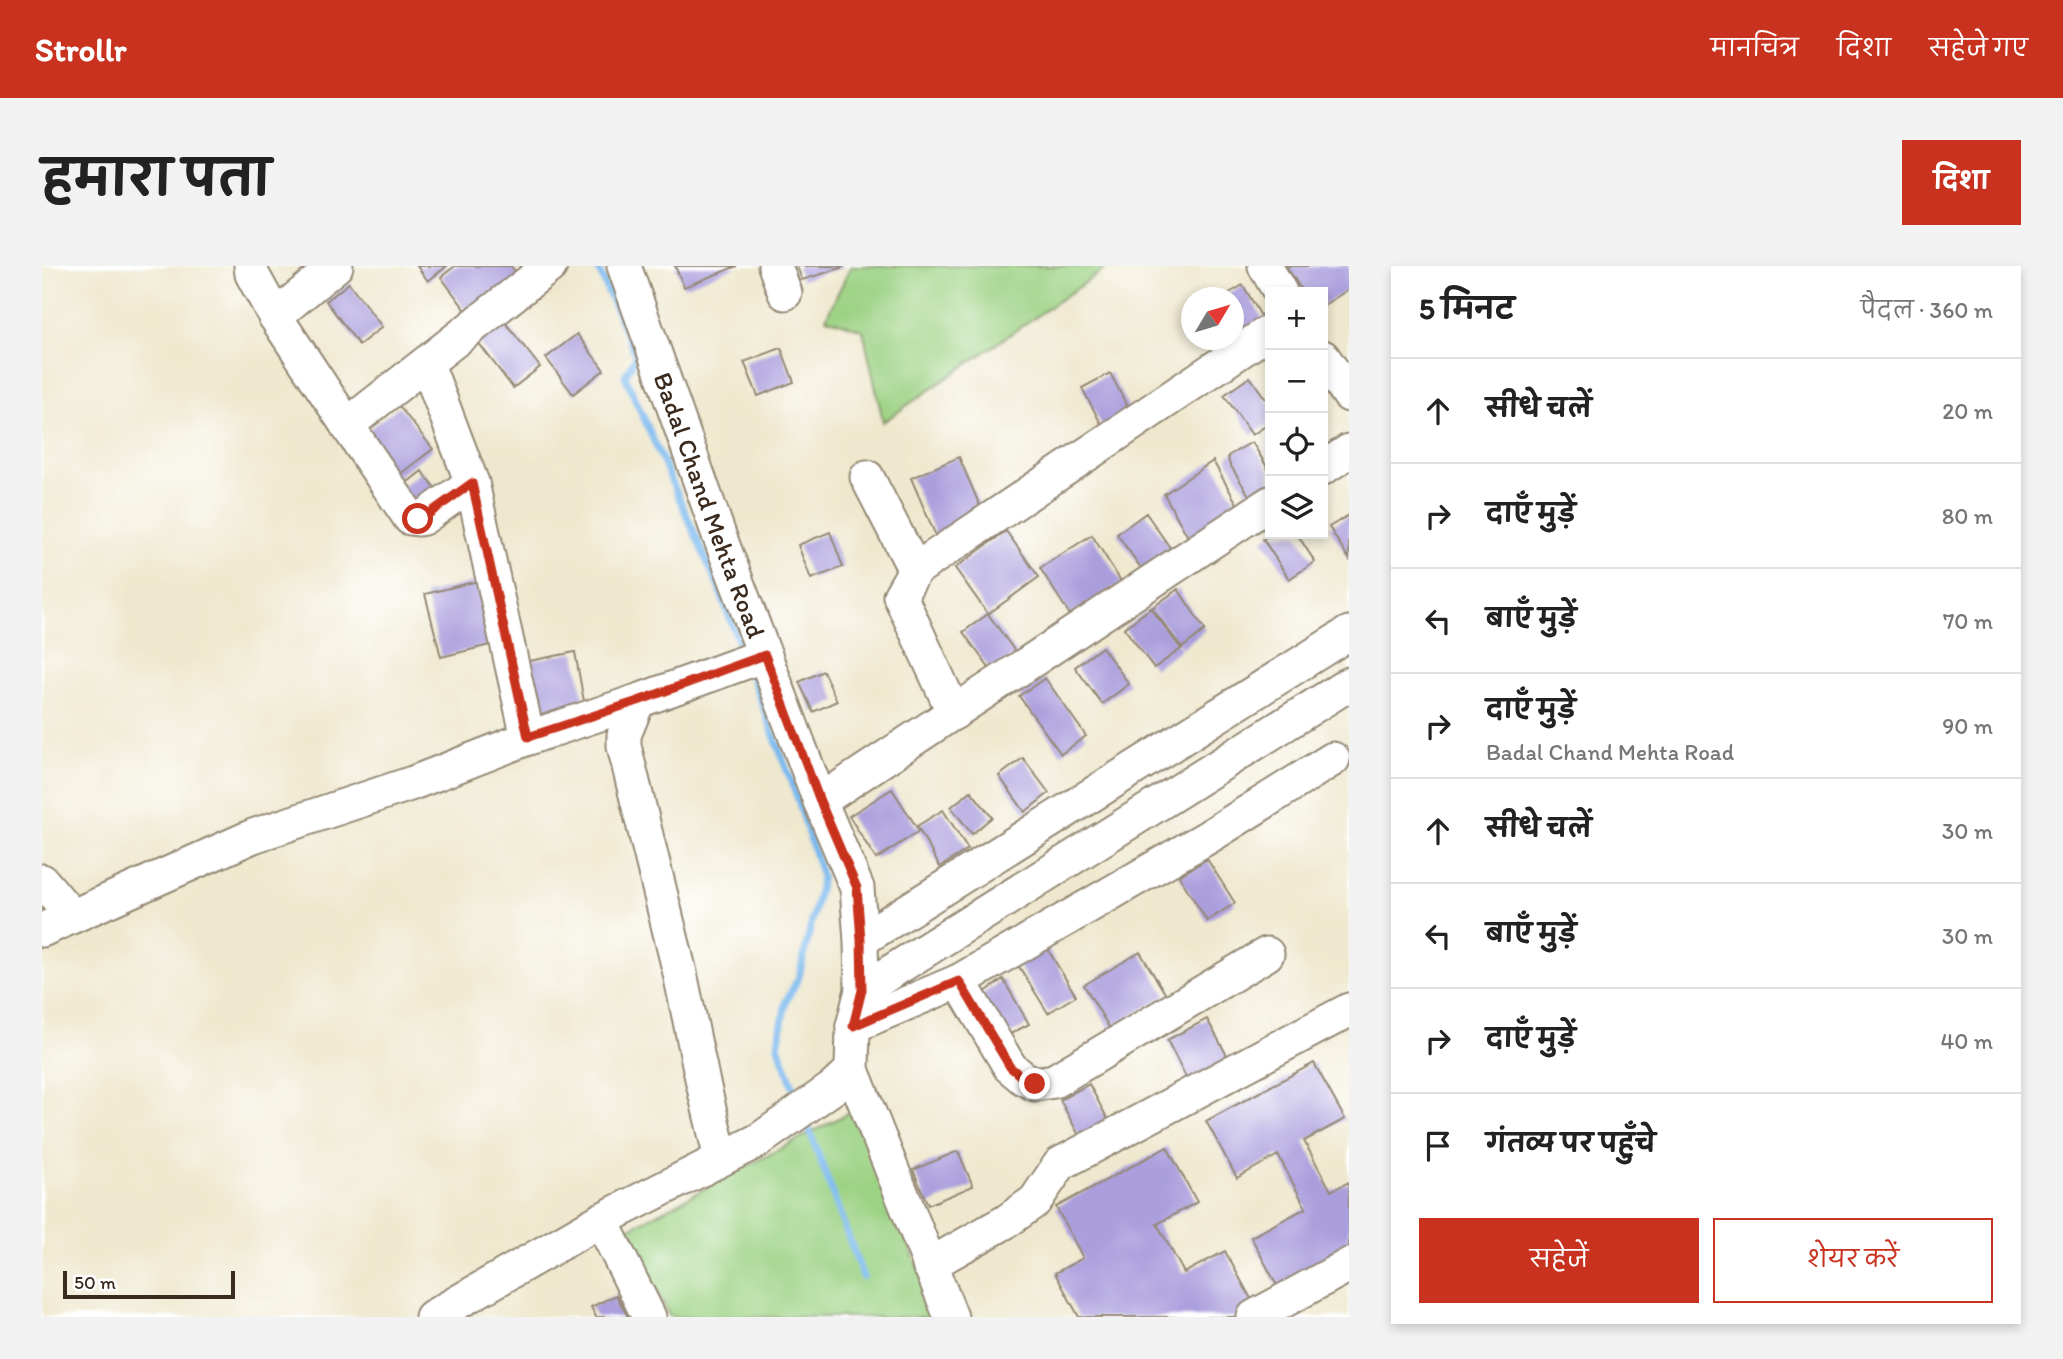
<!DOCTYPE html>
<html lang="hi">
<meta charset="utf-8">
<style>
body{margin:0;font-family:Itim,"Playpen Sans Deva",sans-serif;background:#f2f2f2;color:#222}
.controls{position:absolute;right:21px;top:21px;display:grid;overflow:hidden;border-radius:0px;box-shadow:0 4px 10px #0003}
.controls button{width:63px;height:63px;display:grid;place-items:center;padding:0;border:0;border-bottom:2px solid #e0e0e0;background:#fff;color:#222;font:35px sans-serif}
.compass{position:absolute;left:1139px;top:21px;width:63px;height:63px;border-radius:50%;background:#fff;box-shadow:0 4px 10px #0003;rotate:52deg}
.scale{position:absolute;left:21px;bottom:18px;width:172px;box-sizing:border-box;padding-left:7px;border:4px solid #3b2a1e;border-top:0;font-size:19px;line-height:24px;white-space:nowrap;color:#3b2a1e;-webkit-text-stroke:5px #fff;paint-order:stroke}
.stop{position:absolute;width:21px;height:21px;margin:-16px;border:5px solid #c8321e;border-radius:50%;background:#fff}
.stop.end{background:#c8321e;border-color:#fff;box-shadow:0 2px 7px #0008}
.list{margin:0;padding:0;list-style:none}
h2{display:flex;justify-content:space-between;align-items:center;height:91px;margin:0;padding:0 28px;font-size:30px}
h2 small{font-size:23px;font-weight:400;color:#767676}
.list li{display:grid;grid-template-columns:46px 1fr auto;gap:21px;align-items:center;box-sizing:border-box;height:105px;padding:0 28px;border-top:2px solid #e0e0e0}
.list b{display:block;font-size:26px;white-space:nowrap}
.list p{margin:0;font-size:23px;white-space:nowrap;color:#767676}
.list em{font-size:23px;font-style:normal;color:#767676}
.actions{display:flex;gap:14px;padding:21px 28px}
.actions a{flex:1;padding:16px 0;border:2px solid #c8321e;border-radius:0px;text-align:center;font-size:24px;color:#c8321e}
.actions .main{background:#c8321e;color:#fff}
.icon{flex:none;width:38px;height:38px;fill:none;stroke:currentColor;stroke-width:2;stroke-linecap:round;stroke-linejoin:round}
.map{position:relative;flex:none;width:1307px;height:1051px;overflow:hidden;border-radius:0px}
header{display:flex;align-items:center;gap:42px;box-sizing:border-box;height:98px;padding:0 35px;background:#c8321e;color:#fff}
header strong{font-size:33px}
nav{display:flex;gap:38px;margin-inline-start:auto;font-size:24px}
.intro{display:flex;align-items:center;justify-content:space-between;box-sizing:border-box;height:168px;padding:0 42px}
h1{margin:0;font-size:49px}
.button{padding:18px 32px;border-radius:0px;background:#c8321e;color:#fff;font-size:24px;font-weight:700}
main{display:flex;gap:42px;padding:0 42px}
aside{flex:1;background:#fff;border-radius:0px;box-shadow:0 4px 10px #0003}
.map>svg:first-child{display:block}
</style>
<header>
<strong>Strollr</strong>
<nav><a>मानचित्र</a><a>दिशा</a><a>सहेजे गए</a></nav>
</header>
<div class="intro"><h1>हमारा पता</h1><a class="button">दिशा</a></div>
<main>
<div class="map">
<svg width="1307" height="1051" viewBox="0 0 1307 1051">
<rect width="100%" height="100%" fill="#fff"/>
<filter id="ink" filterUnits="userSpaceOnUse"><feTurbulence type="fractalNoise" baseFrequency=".0143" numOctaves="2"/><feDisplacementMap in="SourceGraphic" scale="14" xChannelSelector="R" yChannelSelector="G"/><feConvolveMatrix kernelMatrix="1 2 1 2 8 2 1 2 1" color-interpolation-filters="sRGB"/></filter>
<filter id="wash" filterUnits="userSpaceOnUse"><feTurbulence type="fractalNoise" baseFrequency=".00686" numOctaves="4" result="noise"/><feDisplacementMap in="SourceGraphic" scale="28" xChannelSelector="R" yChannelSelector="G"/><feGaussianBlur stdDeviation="1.57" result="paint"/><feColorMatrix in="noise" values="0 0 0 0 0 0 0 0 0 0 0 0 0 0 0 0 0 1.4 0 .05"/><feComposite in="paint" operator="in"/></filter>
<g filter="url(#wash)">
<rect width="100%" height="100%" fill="#efe8ce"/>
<!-- green -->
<path fill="#9cd283" stroke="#6c7e50" stroke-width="2" d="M809,0H1067L841,156L821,64L784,52Z
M812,844L896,1051H628L584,964Z"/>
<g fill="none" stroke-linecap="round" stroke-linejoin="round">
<!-- stream -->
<path stroke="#7ab9ee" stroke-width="7" d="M555,0L594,90L583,110L676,320L701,388
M707,403L755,531L780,611L757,711L744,735L736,780L756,834
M763,852L821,1011"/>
</g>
<g id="blocks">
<!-- building -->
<path fill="#aa9edd" d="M375,0H405L386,15Z
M413,0H469L481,16L431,54L399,11Z
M633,0H695L642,21Z
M755,0H802V1L760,14Z
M1244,0H1307V23L1281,40V26H1261Z
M307,17L340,61L317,79L284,35Z
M1201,19L1227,64L1192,70V32H1179Z
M463,56L498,101L471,122L436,76Z
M535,68L562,104L531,128L504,92Z
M739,82L752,116L716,130L702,96Z
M1068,107L1092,152L1064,167L1040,122Z
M1208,111L1228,139V157L1210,169L1182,129Z
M357,140L391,183L350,214L318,170Z
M1210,176L1228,206V219L1208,231L1187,197L1186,190Z
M917,191L944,254L896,275L869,212Z
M1171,195L1199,245L1150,278L1122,228Z
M380,205L397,227L370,248L353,226Z
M1104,247L1133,289L1104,309L1075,268Z
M1307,249V293L1287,261Z
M964,265L997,311L946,348L913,302Z
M788,266L801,301L769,313L756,279Z
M1230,268H1255L1273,296L1247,313L1221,273Z
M1050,269L1080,317L1028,349L998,302Z
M436,315L452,378L399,391L383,328Z
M1136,323L1163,364L1140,382L1110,342Z
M1109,342L1139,383L1112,402L1082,362Z
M946,348L975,388L950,406L921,366Z
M1060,381L1087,418L1060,438L1033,401Z
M533,386L543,441L489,461L477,397Z
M781,405L795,435L771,446L757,416Z
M1003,412L1044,470L1019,488L977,430Z
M981,492L1007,527L983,546L957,510Z
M850,523L877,565L834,593L807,550Z
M929,525L950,551L930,568L909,541Z
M901,544L926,583L898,601L875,560Z
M1165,593L1193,637L1165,655L1137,610Z
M1005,682L1034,730L1006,747L976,699Z
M1098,686L1124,729L1068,763L1042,719Z
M961,713L987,758L959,773L939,729Z
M1165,753L1188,795L1147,817L1125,774Z
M1272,797L1303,853L1262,875L1289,925L1307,916V993L1240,1029L1209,971L1264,942L1236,889L1195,912L1164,855Z
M1047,818L1070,861L1041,877L1018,834Z
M1125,881L1155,936L1115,958L1142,1007L1183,985L1215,1044L1202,1051H1037L1013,1007L1041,992L1014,941Z
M916,885L931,920L886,939L871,904Z
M574,1029L586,1051H554L549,1041Z"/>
</g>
</g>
<g filter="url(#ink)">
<use href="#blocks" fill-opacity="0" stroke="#958976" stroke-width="2"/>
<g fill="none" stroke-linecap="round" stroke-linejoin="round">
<!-- minor casing -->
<g stroke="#958976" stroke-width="37">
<g id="minor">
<path d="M209,0L210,8L233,50L305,159L368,252L376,253L381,252L430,217"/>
<path id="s1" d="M582,0L677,269L778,535L815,622L819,674L820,724L811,760L810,804L909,1051"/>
<path d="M733,0L743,27"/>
<path d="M1223,0L1238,26"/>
<path d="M233,50L294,0"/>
<path d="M1281,91L1307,129"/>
<path d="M385,98L430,217L486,472"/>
<path d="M305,159L508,0"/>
<path d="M1281,202L1307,185"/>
<path d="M825,211L873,304L1228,65"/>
<path d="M873,304L858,330L912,447"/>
<path d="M596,435L582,469V480L638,707L661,817L679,893"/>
<path d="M778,535L1228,237"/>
<path d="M0,615L29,649"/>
<path d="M0,664L211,570L371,517L486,472L596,435L723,389"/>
<path d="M819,674L1307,367"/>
<path d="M917,715L968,801L981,812L993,818L1012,815L1225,688"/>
<path d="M820,724L1307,418"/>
<path d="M811,760L917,715L1166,571L1291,493"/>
<path d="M559,954L607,1051"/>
<path d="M887,999L965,955L993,935L1018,898L1307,744"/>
<path d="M390,1051L559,954L717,874L792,821L810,804"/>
<path d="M1212,1051L1307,999"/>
</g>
</g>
<!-- minor -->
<use href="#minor" stroke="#fff" stroke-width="33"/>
</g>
</g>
<g fill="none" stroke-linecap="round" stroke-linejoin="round" filter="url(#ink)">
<!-- route -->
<path stroke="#c8321e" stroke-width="9" d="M376,253L381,252L430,217L486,471L596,435L723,389L778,535L815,622L819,674L820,724L811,760L917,715L968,801L981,812L993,818"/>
</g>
<g text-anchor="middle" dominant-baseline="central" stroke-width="5" stroke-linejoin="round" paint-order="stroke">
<!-- street labels -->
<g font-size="26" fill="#3b2a1e" stroke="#fff">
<text stroke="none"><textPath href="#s1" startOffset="254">Badal Chand Mehta Road</textPath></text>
</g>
</g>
</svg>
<div class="controls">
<button>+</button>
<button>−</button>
<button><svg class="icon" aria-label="locate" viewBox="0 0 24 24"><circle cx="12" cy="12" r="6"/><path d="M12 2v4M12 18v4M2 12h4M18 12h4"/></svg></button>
<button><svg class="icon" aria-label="layers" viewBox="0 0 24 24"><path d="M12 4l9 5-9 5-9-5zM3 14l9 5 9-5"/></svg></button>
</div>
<svg class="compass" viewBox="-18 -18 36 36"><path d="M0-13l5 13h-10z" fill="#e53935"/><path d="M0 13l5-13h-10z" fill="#767676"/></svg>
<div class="scale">50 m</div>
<div class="stop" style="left:376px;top:253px"></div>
<div class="stop end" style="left:993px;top:818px"></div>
</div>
<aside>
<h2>5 मिनट<small>पैदल · 360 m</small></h2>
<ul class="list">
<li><svg class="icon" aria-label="ahead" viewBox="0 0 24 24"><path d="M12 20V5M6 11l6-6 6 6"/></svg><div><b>सीधे चलें</b></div><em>20 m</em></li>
<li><svg class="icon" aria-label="right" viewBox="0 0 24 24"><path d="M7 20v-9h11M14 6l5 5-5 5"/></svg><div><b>दाएँ मुड़ें</b></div><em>80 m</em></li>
<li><svg class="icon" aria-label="left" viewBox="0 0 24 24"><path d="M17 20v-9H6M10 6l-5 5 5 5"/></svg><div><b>बाएँ मुड़ें</b></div><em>70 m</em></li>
<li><svg class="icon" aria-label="right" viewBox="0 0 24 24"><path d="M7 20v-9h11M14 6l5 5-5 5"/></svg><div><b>दाएँ मुड़ें</b><p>Badal Chand Mehta Road</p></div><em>90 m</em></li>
<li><svg class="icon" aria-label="ahead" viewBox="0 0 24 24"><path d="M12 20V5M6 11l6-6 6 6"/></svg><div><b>सीधे चलें</b></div><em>30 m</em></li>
<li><svg class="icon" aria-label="left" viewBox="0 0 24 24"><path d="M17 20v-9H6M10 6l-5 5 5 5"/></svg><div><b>बाएँ मुड़ें</b></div><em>30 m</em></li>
<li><svg class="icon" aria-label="right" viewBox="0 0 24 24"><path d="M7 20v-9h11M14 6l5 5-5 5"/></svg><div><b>दाएँ मुड़ें</b></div><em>40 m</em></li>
<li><svg class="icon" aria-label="arrive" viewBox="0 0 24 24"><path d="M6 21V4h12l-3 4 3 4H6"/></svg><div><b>गंतव्य पर पहुँचे</b></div></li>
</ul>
<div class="actions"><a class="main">सहेजें</a><a>शेयर करें</a></div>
</aside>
</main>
